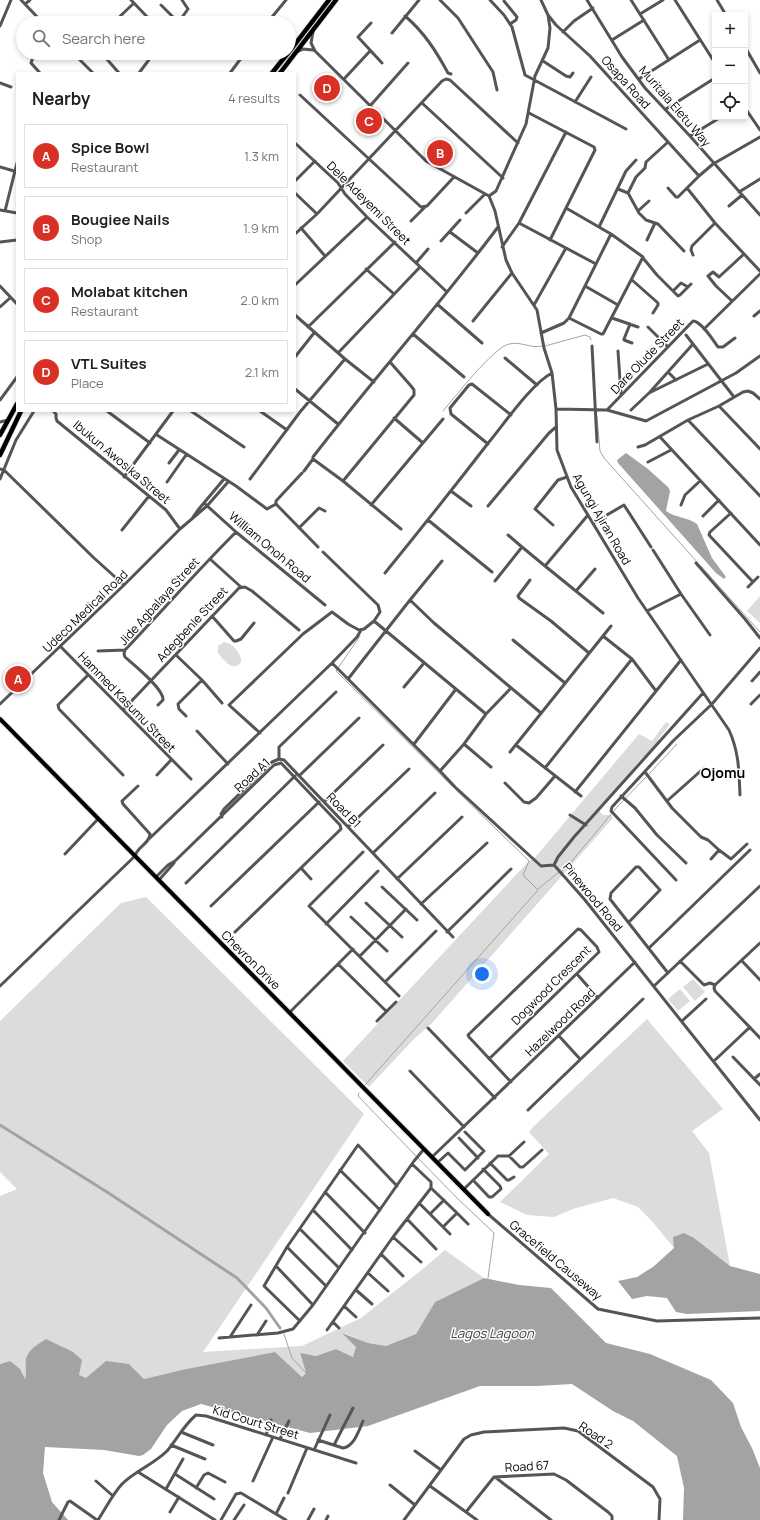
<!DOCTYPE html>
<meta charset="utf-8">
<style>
body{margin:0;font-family:Manrope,sans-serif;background:#f6f6f6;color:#202124}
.controls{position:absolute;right:12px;top:12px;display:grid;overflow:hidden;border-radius:0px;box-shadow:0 2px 6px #0003}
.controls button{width:36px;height:36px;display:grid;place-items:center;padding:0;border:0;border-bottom:1px solid #e0e0e0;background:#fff;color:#202124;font:20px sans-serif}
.you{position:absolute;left:482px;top:974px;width:14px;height:14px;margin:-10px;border:3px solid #fff;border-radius:50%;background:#1a73e8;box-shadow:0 0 0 6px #1a73e833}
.badge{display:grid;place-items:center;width:26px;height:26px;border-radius:50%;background:#d93025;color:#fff;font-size:13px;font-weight:700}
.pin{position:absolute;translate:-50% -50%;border:2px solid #fff;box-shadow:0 1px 4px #0006}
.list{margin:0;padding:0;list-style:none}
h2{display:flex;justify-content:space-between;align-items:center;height:52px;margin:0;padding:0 16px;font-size:17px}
h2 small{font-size:13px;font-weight:400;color:#757577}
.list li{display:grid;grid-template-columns:26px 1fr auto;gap:12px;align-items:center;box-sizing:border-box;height:64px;margin:0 8px 8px;padding:0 8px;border:1px solid #e0e0e0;border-radius:0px}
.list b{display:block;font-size:15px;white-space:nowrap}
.list p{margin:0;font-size:13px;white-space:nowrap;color:#757577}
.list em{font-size:13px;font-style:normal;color:#757577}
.icon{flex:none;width:22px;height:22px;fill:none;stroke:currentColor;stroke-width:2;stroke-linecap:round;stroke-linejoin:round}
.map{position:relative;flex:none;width:760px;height:1520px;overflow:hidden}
.search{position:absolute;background:#fff;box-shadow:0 2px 6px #0003;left:16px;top:16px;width:280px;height:44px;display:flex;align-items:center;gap:10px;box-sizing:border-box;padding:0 14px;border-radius:22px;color:#757577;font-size:15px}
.panel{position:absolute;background:#fff;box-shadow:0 2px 6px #0003;left:16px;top:72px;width:280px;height:340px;border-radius:0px}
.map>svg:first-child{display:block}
</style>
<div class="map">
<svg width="760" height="1520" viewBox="0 0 760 1520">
<rect width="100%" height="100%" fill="#fff"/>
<!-- green -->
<path fill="#dcdcdc" d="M760,596V623L747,611Z
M224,642C233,643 242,654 241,662C233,673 224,660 218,653V646Z
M666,722L670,724L658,740L660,743L641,759L599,811L603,815H611L613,818L433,1022L413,1040L369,1087L343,1061L526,864L530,860H533L639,734L652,741Z
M146,897L364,1114L203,1352L302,1346L361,1318L424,1268L445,1250L484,1278L435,1302L416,1334L386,1346L368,1343L344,1333L356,1347L353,1357L336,1349L316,1356L300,1354L306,1373L302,1377L275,1352L186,1369L144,1379L129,1364L86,1379L26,1358L27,1373L25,1379L10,1361L0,1364V1196L17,1189L0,1172V1021L121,903Z
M693,979L705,992L695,1001L683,987Z
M680,989L690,1001L678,1011L668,999Z
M647,1019L723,1109L692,1131L709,1153L730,1266L694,1238L674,1248L651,1220L638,1207L613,1198L573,1209L554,1217L527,1215L500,1202L549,1154L529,1132L533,1127Z"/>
<!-- water -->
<path fill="#a3a3a3" d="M626,453L648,469L668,487L670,491L666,511C675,518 688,517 697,524L712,558L726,577L724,579L716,573L618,463L617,460Z
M684,1233L694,1238L730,1266L760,1274V1311L687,1314L676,1312L667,1298L647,1296L632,1299L618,1281L637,1277L653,1267L674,1248L673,1237Z
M484,1278L519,1285L551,1288L606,1343L650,1354L711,1380L733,1403L741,1427L752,1448L760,1468V1520H683L684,1488L677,1456L633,1421L613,1411L572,1384L537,1386H480L368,1426L310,1433L201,1404L182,1411L167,1425L151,1449L143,1455L139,1456L104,1450L45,1447L43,1473L52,1502L68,1520H0V1364L10,1361L20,1369L25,1379C27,1372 25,1366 26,1359C28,1350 38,1344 46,1339L73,1352L82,1360L79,1375L86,1378L106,1361L129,1364L144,1379L186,1369L275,1352L302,1377L306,1373L300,1353L316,1356L336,1349L353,1357L356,1347L342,1333L368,1343L386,1346L416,1334L435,1302Z"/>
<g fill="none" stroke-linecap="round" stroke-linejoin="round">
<!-- stream -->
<path stroke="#a3a3a3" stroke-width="1" d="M545,346L585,335L590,337L591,340
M443,411C455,397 493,348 509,344C521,341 531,349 542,346
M597,417L600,451L604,458L698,563
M700,565L760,632
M360,636L336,671L453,787
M0,723L1,724
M649,774L677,744
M562,871L566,868L618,806L646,777
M538,889L559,872
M365,1085L538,890L523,875L529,861L455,789
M359,1093L358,1096L416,1156
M418,1158L457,1198L494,1233L488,1278
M284,1334L292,1358L306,1373"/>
<!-- canal -->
<path stroke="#a3a3a3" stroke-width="3" d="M0,1125L107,1192L237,1278L266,1308L280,1328"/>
<!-- major casing -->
<g stroke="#dbdbdb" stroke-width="6">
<path id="major" d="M0,719L488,1214"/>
</g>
<!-- highway casing -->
<g stroke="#dbdbdb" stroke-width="6">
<path id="highway" d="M289,52L329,0
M272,73L288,53
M280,73L336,0
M0,435L17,404
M0,455L21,411"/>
</g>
<!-- minor -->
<path stroke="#555" stroke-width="3" d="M21,0L43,23
M131,0L153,23
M440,0L458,18L493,72L497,90
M490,0L504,15L512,27L525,75L626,129
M541,0L548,15L556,25L590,56L699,176
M587,0L622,57L645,88L690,136L760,215
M631,0L669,60
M675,0L715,63
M717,0L726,15
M504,1L517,17L516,20L510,24
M25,4L30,0
M161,5L178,22
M640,14L663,0
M405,16C424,32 436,51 448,73L451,74
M113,23L134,3
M178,23L188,9L182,0
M267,23L286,0
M371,23L358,37L382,63
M0,26L11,0
M313,32L311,43L315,51L426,161L489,196L495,211L506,260L512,273L537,310L544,348L552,373L556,409L557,450L571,487L638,598L729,730C739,752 739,771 740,795
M563,32L574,21L593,8
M392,33L419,0
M612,40L644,20
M745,47L760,73
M296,52L303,49L313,50
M39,53L32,60L31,63L40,73
M73,53L93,73
M108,53L105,57L119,73
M543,61L566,76L570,77L573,73
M139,73L154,53
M230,73L245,53
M344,79L370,51
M639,79L700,40
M0,83L11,87
M300,95L421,207L427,206L454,177
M575,102L591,77
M422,103L503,178
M370,106L408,63
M745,108L760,130
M666,109L715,78
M529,113L594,147L595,150L550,240
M690,136L721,117
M295,143L338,183L345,194L367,217L447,292
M0,167L14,171
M295,181L315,161
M668,188L676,197H678L699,176L713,164L760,137
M687,188L715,223L760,271
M618,189L628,193L639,213L646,220L658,224L684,251
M739,192L760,179
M295,193L317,214
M628,193L636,177L645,168L646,162L668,142
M489,196L496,191L526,124L535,76L548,48L550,28L548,15
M729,206L742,195
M566,208L611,234L643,257L603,334H601L569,318
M0,210L17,213
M5,211L17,163
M638,211L649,201
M466,213L485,194
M411,221L425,207
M519,223L596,264
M599,227L626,171L636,160
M301,228L325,256
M450,232L478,253
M295,234L317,214L442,81L446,79L450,80L518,143
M647,240L655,223
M441,241L460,220
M0,242L17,240
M502,247L519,223L566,132
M693,255L691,250L692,246L715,223
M643,258L657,275L678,296L680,295L691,284
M416,263L428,249
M366,269L394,294
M632,280L658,303V305L653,313
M295,285L367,217
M0,286L17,304
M585,286L618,305
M673,291L681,283L688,287
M732,301L716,286L708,276L713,272L719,277L744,254
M437,304L482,343
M534,305L566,248
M0,307L10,298
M295,315L345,359L374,382
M754,316L760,311
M612,318L638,327
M473,321L512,273
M630,324L624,339V340L632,343
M308,327L395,242
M648,327L668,347
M704,329L760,274
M541,333L564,323L569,318L611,234
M413,334L464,377
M686,335L734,397
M592,346L597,442
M618,351L621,395
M338,353L420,267
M295,357L314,333
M505,358L537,385
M668,372L676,380
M295,389L338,424
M650,392L693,344
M0,400L17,377
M719,406L760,449
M556,409L607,410L646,421L736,373L760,356
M607,410L693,321C701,321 713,340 718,347H723L735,338
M631,410L649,393L708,364
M53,411L56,414V418L57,421L166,510L180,529
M107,411L150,443
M191,411L244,447
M260,411L287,430
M394,418L423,443
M688,420L760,496
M0,422L8,420
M157,435L236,486L267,509L276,504V501L302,473
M660,437L760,545
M488,444L451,414L450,408L469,385L472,384L511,415
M638,447L645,445L688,420L719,406L743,392L748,391L753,393L760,399
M648,462L671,450
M169,463L179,450
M0,469L4,470L94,558L124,585
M304,471L313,459
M124,477L173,411
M0,479L16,440L34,411
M250,479L300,412L345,359
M343,481L414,395V390L411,386L390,362
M167,482L186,455
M451,491L471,506
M204,503L236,532L325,605
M276,504L318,547
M371,505L443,419
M681,505L685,495L700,481
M488,506L549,433L556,427
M731,513L710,532L709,535L753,582
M703,516L719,500
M193,517L198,510L224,479
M428,520L492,572
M593,523L624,505L651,547
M553,525L535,509L558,480L567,477
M299,528L319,508L325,511
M401,529L343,481L313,459V457C373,379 439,306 498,227
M122,530L149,496
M508,535L522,547
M653,550L681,594L710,635
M323,552L378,605L380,612L374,621
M210,559L241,587
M696,563L745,619L760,638
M545,566L603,613
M385,573C420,530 455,486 489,442C504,424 532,383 552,373
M530,580L518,596L519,598L551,621L589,653
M495,581L522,547L545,566L588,515
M748,587L758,577
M576,591L595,569
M410,600L434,623L541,713
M647,611L681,594
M212,616L234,641H236L241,639L254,623
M603,636L632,659L656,691
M513,640L565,683
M61,647L191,779
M98,651L125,650
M176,655L202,680L222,703
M332,663L440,771
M88,675L58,705L59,709L123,775
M348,679L410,600L442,561
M752,681L760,672
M404,687L424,663
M703,693L574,837L558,857L554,865L585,900L760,1120
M0,704L124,585L180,529L207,506L228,482
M751,704L760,695
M158,705L163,700C164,689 134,665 125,657L124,654L125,650C162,611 198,570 236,532
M123,710L239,588L245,587L252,591L299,630
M486,714L464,744L440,771L455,787L541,866L554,865
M186,716L179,709L178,704L202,680
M197,731L228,764
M260,733L229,705L303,634L332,612L348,624L359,630L364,629L374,621L486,714L511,688
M414,744L456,689
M464,744L491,767
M516,745L581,796
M510,752L611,626
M279,759V747L336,692
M545,768L632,659
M645,772L672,808L701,837L708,840L719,850L711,859
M157,775L171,760
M299,776L359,718
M505,783L524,802L529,803L536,798L555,776
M575,792L681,660
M621,796L635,808L657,835L686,863
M667,801L704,768
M324,802L383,745
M570,815L586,825
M222,817L221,814L224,809L272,762L279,759L284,760L453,937
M348,827L409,769
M150,838L332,663L357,637L361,630
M719,850L731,859L747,844
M363,852L309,906L399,996
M373,853L435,793
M65,854L98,819
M301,868L311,879
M156,877L168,865L175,861L274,765L281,763L340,825L341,829L235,932
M397,879L462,817
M159,880L174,863
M676,880L611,811L612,807L673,741L712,704L760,648
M186,883L295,776
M382,887L417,920
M366,903L402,937
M421,904L487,843
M211,906L319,802
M351,917L387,951
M629,922L660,890L639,867H636L611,893L610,899L668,973
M326,924L378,871
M447,932L511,869
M649,948L750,850
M360,956L406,909
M680,961L704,985L710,983L715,985
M742,961L760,980
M338,964L386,1011
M577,974L598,998
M385,982L436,931
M715,985L714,988L715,991L760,1038
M715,985L760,943
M0,986L135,856C137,847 150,843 150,834L123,804L122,801L138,786
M654,986L760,886
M289,1013L353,949
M377,1021L396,1002
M682,1021L706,999
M428,1028L495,1098
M559,1036L580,1059
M733,1057L760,1085
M489,1059L599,952L597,947L581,930L578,929L468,1035L469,1037L511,1082
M714,1061L750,1027
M410,1071L464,1127
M754,1079L760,1074
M528,1110L643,999
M459,1138L478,1158
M509,1156L524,1142
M432,1157L635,962
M437,1163L448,1153L465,1170L484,1151L465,1132
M490,1163L507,1180H509L514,1177
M340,1170L380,1210
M473,1180L489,1197H492L501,1189L500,1186L483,1169
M431,1188L457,1213L443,1227
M464,1189L498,1156H509L520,1167H523L542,1150
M325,1192L365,1233
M419,1203L450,1234
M313,1210L352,1250
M457,1213L468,1224
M430,1214L444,1200
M488,1214L598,1309L657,1321L760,1318
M407,1219L436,1249
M300,1229L339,1268
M393,1237L421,1262
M287,1247L326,1286
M381,1254L403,1276
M276,1266L313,1305
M368,1273L388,1291
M356,1290L372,1304
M344,1306L356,1317
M300,1321L264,1286L287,1247L358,1145L397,1186
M333,1322L339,1328
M327,1330L393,1237L431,1188V1182L412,1164
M257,1335L266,1321
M230,1337L251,1305
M219,1338L278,1333L293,1329L313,1305L339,1268L414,1161L424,1149
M181,1432L213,1445
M266,1435L271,1420
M280,1439L289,1421
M318,1440L343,1448C354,1447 359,1430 363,1421
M171,1445L205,1459
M334,1445L353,1408
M314,1450L330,1415
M415,1451L441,1470
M138,1472L215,1520
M175,1474L214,1499
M495,1477L551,1520
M96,1481L113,1496
M253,1481L273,1437
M390,1485L415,1505
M430,1486L477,1520
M196,1488L204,1475L208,1473L225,1482
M166,1489L183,1459
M288,1493L307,1448
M170,1512L179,1497
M466,1512L494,1477L554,1474L566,1480L608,1512L612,1516V1520
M276,1514L284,1498
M59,1520L68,1502L70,1501L97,1520
M98,1520C106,1508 112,1495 122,1484C135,1471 154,1464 167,1451C177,1439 184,1425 196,1415L206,1416L356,1463
M221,1520L236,1494L241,1493L286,1520
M234,1520L244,1505
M308,1520L314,1509
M326,1520L328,1516
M404,1520L464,1439L471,1435L484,1432L564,1428L578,1431L653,1487L660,1499L659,1520"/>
<!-- major -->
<use href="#major" stroke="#000" stroke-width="4"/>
<!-- highway -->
<use href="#highway" stroke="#000" stroke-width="4.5"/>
</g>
<g text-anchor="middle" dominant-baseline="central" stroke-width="3" stroke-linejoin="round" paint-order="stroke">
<!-- street labels -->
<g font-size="12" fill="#000" stroke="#fff">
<text transform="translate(626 82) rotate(48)">Osapa Road</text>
<text transform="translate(675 106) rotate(49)">Muritala Eletu Way</text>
<text transform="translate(369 203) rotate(45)">Dele Adeyemi Street</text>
<text transform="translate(647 356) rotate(-46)">Dare Olude Street</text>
<text transform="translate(122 462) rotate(40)">Ibukun Awosika Street</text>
<text transform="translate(602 519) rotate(60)">Agungi Ajiran Road</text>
<text transform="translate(270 547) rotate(40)">William Onoh Road</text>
<text transform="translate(159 601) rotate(-48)">Jide Agbalaya Street</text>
<text transform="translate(85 611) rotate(-44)">Udeco Medical Road</text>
<text transform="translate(192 624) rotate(-47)">Adegbenle Street</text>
<text transform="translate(127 702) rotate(46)">Hammed Kasumu Street</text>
<text transform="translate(252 775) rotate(-43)">Road A1</text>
<text transform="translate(344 810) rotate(46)">Road B1</text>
<text transform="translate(593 897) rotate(50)">Pinewood Road</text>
<text transform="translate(251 960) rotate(45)">Chevron Drive</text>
<text transform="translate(551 985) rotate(-45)">Dogwood Crescent</text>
<text transform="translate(560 1022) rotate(-44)">Hazelwood Road</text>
<text transform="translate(556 1260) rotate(40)">Gracefield Causeway</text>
<text transform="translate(256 1422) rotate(17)">Kid Court Street</text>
<text transform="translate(596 1435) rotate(34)">Road 2</text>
<text transform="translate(527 1466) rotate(-3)">Road 67</text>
</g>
<!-- water labels -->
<g font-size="13" font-style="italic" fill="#444" stroke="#fff">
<text x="492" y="1333">Lagos Lagoon</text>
</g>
<!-- quarter labels -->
<g font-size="14" font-weight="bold" fill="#000" stroke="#fff">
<text x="723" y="772">Ojomu</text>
</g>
</g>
</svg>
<div class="controls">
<button>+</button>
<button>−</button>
<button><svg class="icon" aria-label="locate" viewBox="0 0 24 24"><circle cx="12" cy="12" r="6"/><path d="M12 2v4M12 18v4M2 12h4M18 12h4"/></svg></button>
</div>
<div class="you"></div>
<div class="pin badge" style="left:18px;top:679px">A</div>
<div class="pin badge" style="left:440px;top:153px">B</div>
<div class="pin badge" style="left:369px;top:121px">C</div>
<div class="pin badge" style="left:327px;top:88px">D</div>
<div class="search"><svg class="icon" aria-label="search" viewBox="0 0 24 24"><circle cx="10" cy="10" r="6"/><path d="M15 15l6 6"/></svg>Search here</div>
<section class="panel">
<h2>Nearby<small>4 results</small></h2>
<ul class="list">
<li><span class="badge">A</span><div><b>Spice Bowl</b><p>Restaurant</p></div><em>1.3 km</em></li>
<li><span class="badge">B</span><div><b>Bougiee Nails</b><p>Shop</p></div><em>1.9 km</em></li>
<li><span class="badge">C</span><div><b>Molabat kitchen</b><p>Restaurant</p></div><em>2.0 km</em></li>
<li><span class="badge">D</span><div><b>VTL Suites</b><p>Place</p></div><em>2.1 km</em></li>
</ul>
</section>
</div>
